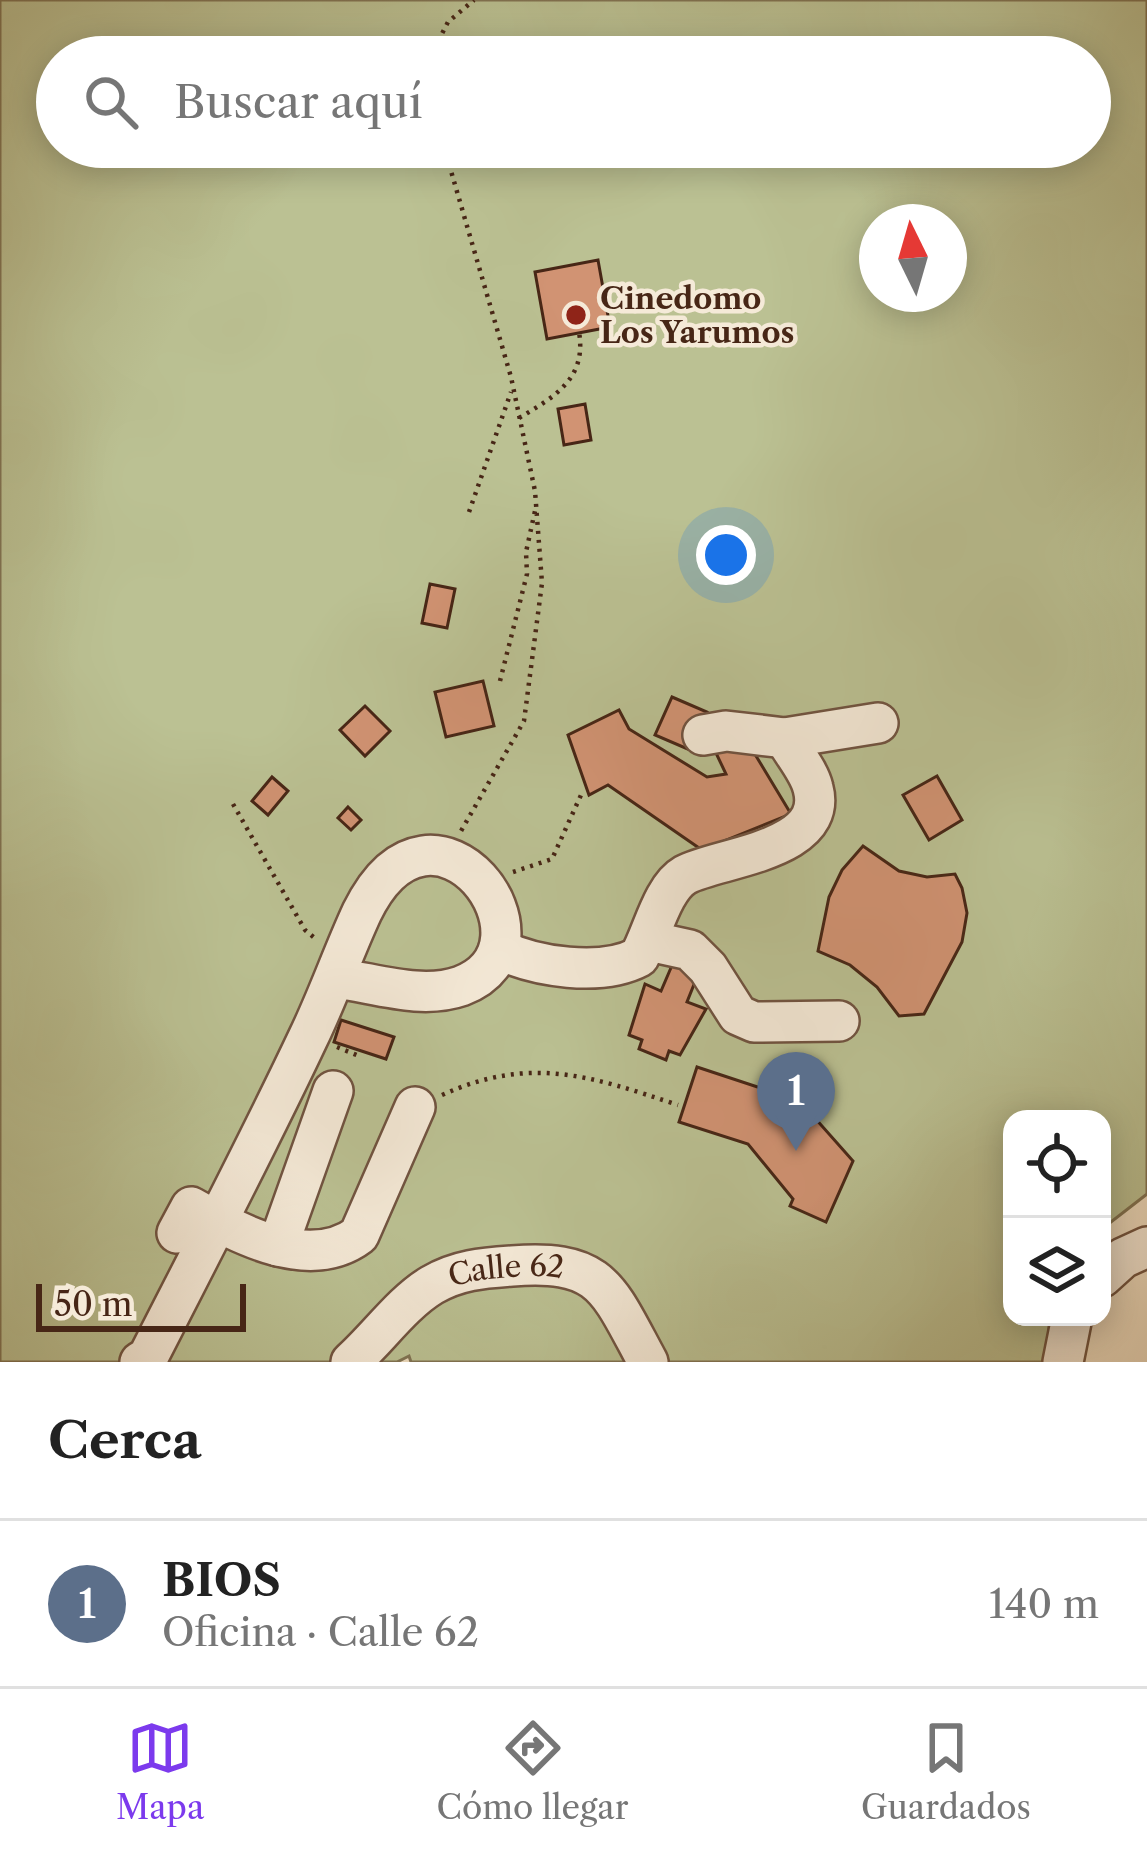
<!DOCTYPE html>
<html lang="es">
<meta charset="utf-8">
<style>
body{margin:0;font-family:"Libre Caslon Text",serif;background:#f6f6f6;color:#222}
.controls{position:absolute;right:36px;bottom:36px;display:grid;overflow:hidden;border-radius:24px;box-shadow:0 6px 30px #0003}
.controls button{width:108px;height:108px;display:grid;place-items:center;padding:0;border:0;border-bottom:3px solid #e0e0e0;background:#fff;color:#222;font:60px sans-serif}
.compass{position:absolute;left:859px;top:204px;width:108px;height:108px;border-radius:50%;background:#fff;box-shadow:0 6px 30px #0003;rotate:355deg}
.scale{position:absolute;left:36px;bottom:30px;width:210px;box-sizing:border-box;padding-left:12px;border:6px solid #472616;border-top:0;font-size:33px;line-height:42px;white-space:nowrap;color:#472616;-webkit-text-stroke:9px #f5ead8;paint-order:stroke}
.you{position:absolute;left:726px;top:555px;width:42px;height:42px;margin:-30px;border:9px solid #fff;border-radius:50%;background:#1a73e8;box-shadow:0 0 0 18px #1a73e833}
.badge{display:grid;place-items:center;width:78px;height:78px;border-radius:50%;background:#7c3aed;color:#fff;font-size:39px;font-weight:700}
.pin{position:absolute;translate:-50% -99px;filter:drop-shadow(0 3px 6px #0008)}
.pin::after{content:'';position:absolute;top:63px;width:42px;height:36px;background:inherit;clip-path:polygon(0 0,100% 0,50% 100%)}
.list{margin:0;padding:0;list-style:none}
h2{display:flex;justify-content:space-between;align-items:center;height:156px;margin:0;padding:0 48px;font-size:51px}
h2 small{font-size:39px;font-weight:400;color:#767676}
.list li{display:grid;grid-template-columns:78px 1fr auto;gap:36px;align-items:center;box-sizing:border-box;height:168px;padding:0 48px;border-top:3px solid #e0e0e0}
.list b{display:block;font-size:45px;white-space:nowrap}
.list p{margin:0;font-size:39px;white-space:nowrap;color:#767676}
.list em{font-size:39px;font-style:normal;color:#767676}
.icon{flex:none;width:66px;height:66px;fill:none;stroke:currentColor;stroke-width:2;stroke-linecap:round;stroke-linejoin:round}
.map{position:relative;flex:none;width:1147px;height:1362px;overflow:hidden}
.search{position:absolute;background:#fff;box-shadow:0 6px 30px #0003;left:36px;right:36px;top:36px;height:132px;display:flex;align-items:center;gap:30px;box-sizing:border-box;padding:0 42px;border-radius:66px;color:#767676;font-size:45px}
.sheet{height:324px;background:#fff}
nav{display:flex;justify-content:space-around;align-items:center;box-sizing:border-box;height:168px;border-top:3px solid #e0e0e0;background:#fff;font-size:33px;color:#767676}
nav a{display:grid;justify-items:center;gap:6px}
nav .on{color:#7c3aed}
.map>svg:first-child{display:block}
</style>
<div class="map">
<svg width="1147" height="1362" viewBox="0 0 1147 1362">
<rect width="100%" height="100%" fill="#efdfc3"/>
<filter id="stains"><feTurbulence type="fractalNoise" baseFrequency=".00167" numOctaves="4"/><feColorMatrix values="0 0 0 0 .2 0 0 0 0 .09 0 0 0 0 .02 0 0 0 .5 -.17"/></filter>
<radialGradient id="worn" r=".72"><stop offset=".6" stop-color="#630" stop-opacity="0"/><stop offset="1" stop-color="#630" stop-opacity=".3"/></radialGradient>
<!-- green -->
<path fill="#bbc193" stroke="#817454" stroke-width="3" fill-rule="evenodd" d="M0,0H1147V1194L1102,1229V1119H1012V1317H1050L1046,1362H411L409,1356L397,1362H0ZM57,57H1090V147H57ZM877,222H949V294H877Z"/>
<!-- building -->
<path fill="#d19373" stroke="#472616" stroke-width="3" d="M598,260L610,327L547,339L535,272Z
M585,404L591,440L564,445L558,409Z
M430,584L455,589L447,628L422,623Z
M483,681L494,726L446,737L435,692Z
M672,697L707,712L690,750L655,735Z
M365,706L390,731L365,756L340,730Z
M619,710L629,729L707,777L726,774L715,751L747,741L791,814L702,850L608,785L589,795L568,735Z
M937,776L962,820L929,840L903,795Z
M272,777L288,791L268,815L252,801Z
M348,807L361,820L351,830L338,818Z
M863,846L899,871L927,877L955,874L962,888L967,913L962,942L924,1014L899,1016L877,987L850,965L818,951L829,897L842,870Z
M673,963L699,972L687,1002L706,1009L680,1055L669,1051L666,1060L639,1049L642,1040L629,1035L645,984L661,991Z
M341,1020L394,1037L386,1059L334,1042Z
M697,1067L785,1096L791,1091L853,1161L826,1222L790,1206L793,1199L748,1144L679,1122Z"/>
<g fill="none" stroke-linecap="round" stroke-linejoin="round">
<!-- minor casing -->
<g stroke="#715441" stroke-width="44">
<g id="minor">
<path d="M703,735L726,731L785,738L878,723"/>
<path d="M649,941L690,950L708,968L738,1015L754,1022L839,1021"/>
<path d="M499,949C535,967 601,977 639,957C652,935 662,888 685,875C718,857 830,851 813,788C809,771 793,753 785,738"/>
<path d="M177,1233L191,1207C238,1234 310,1272 359,1235L415,1107"/>
<path d="M278,1246L333,1091"/>
<path d="M1102,1277L1123,1258L1147,1247"/>
<path d="M140,1362L148,1357C202,1251 257,1146 308,1038C328,997 343,953 362,912C434,765 568,946 461,986C421,1000 375,983 335,978"/>
<path id="s1" d="M351,1362C377,1339 402,1303 432,1285C458,1270 482,1268 512,1266C603,1259 608,1289 648,1362"/>
<path d="M1063,1362L1072,1317"/>
</g>
</g>
<!-- path -->
<path stroke="#472616" stroke-width="4.5" stroke-dasharray="3 6" stroke-linecap="butt" d="M430,57L448,22L474,0
M444,147L511,377L535,491L542,583L524,721L461,831
M519,418C554,397 587,379 579,332
M469,512L511,392
M500,681L527,574L526,552L535,511
M233,804L305,930L317,940
M513,872L552,859L581,795
M337,1047L359,1056
M442,1095C530,1055 591,1076 678,1105"/>
<!-- minor -->
<use href="#minor" stroke="#f5ead8" stroke-width="39"/>
</g>
<!-- markers -->
<circle fill="#8f2418" stroke="#f5ead8" stroke-width="4.5" cx="576" cy="315" r="12"/>
<g text-anchor="middle" dominant-baseline="central" stroke-width="9" stroke-linejoin="round" paint-order="stroke">
<!-- poi labels -->
<g font-size="30" font-weight="bold" fill="#472616" stroke="#f5ead8" text-anchor="start">
<text x="600" y="298">Cinedomo<tspan x="600" dy="34">Los Yarumos</tspan></text>
</g>
<!-- street labels -->
<g font-size="30" fill="#472616" stroke="#f5ead8">
<text stroke="none"><textPath href="#s1" startOffset="189">Calle 62</textPath></text>
</g>
</g>
<rect width="100%" height="100%" filter="url(#stains)"/>
<rect width="100%" height="100%" fill="url(#worn)"/>
</svg>
<div class="controls">
<button><svg class="icon" aria-label="locate" viewBox="0 0 24 24"><circle cx="12" cy="12" r="6"/><path d="M12 2v4M12 18v4M2 12h4M18 12h4"/></svg></button>
<button><svg class="icon" aria-label="layers" viewBox="0 0 24 24"><path d="M12 4l9 5-9 5-9-5zM3 14l9 5 9-5"/></svg></button>
</div>
<svg class="compass" viewBox="-18 -18 36 36"><path d="M0-13l5 13h-10z" fill="#e53935"/><path d="M0 13l5-13h-10z" fill="#767676"/></svg>
<div class="scale">50 m</div>
<div class="you"></div>
<div class="pin badge" style="left:796px;top:1151px;background:#5c6f8a">1</div>
<div class="search"><svg class="icon" aria-label="search" viewBox="0 0 24 24"><circle cx="10" cy="10" r="6"/><path d="M15 15l6 6"/></svg>Buscar aquí</div>
</div>
<section class="sheet">
<h2>Cerca<small></small></h2>
<ul class="list">
<li><span class="badge" style="background:#5c6f8a">1</span><div><b>BIOS</b><p>Oficina · Calle 62</p></div><em>140 m</em></li>
</ul>
</section>
<nav>
<a class="on"><svg class="icon" aria-label="map" viewBox="0 0 24 24"><path d="M3 6l6-2 6 2 6-2v14l-6 2-6-2-6 2zM9 4v14M15 6v14"/></svg>Mapa</a>
<a><svg class="icon" aria-label="directions" viewBox="0 0 24 24"><path d="M12 3l9 9-9 9-9-9zM9 14v-3h6M13 9l2 2-2 2"/></svg>Cómo llegar</a>
<a><svg class="icon" aria-label="saved" viewBox="0 0 24 24"><path d="M7 4h10v16l-5-4-5 4z"/></svg>Guardados</a>
</nav>
